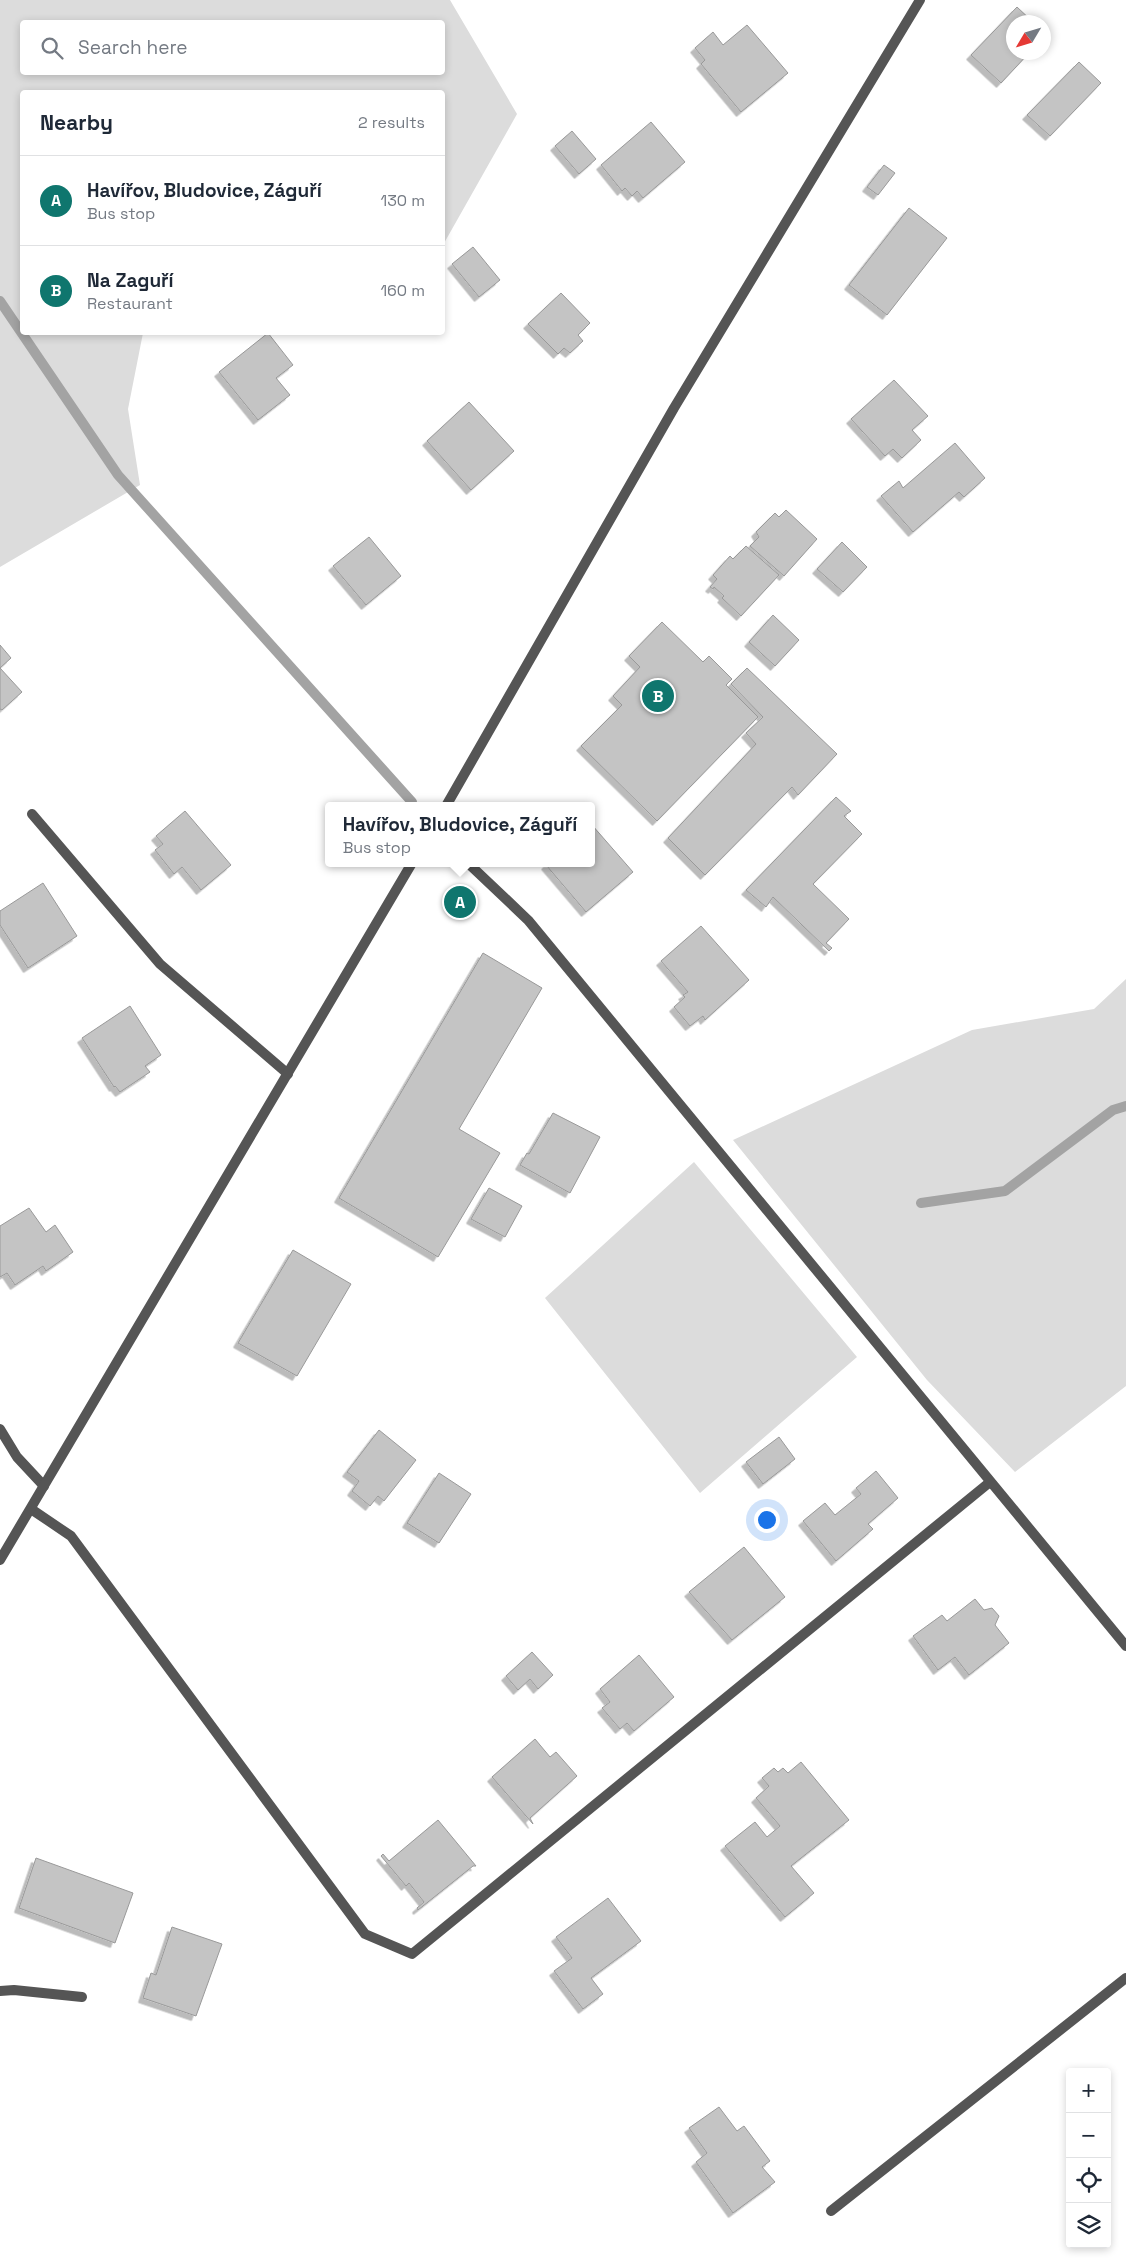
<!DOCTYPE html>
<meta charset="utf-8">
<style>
body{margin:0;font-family:"Space Grotesk",sans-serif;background:#f6f6f7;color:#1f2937}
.controls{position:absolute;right:15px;bottom:15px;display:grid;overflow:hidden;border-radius:5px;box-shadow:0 2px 8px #0003}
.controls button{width:45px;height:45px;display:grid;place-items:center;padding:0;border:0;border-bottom:1px solid #e0e1e3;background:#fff;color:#1f2937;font:25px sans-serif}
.compass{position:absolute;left:1006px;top:15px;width:45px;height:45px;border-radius:50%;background:#fff;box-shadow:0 2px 8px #0003;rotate:232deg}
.you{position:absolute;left:766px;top:1519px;width:18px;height:18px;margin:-12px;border:4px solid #fff;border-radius:50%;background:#1a73e8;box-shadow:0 0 0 8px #1a73e833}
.badge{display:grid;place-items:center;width:32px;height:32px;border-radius:50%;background:#0f766e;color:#fff;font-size:16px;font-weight:700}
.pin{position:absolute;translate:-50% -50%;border:2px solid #fff;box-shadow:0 1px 5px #0006}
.popup{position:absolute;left:325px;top:802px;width:270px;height:65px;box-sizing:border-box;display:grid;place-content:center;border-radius:5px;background:#fff;filter:drop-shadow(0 1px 4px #0005);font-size:16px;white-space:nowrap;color:#747a83}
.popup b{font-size:19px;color:#1f2937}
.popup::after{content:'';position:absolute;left:50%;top:100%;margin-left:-10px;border:10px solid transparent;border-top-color:#fff}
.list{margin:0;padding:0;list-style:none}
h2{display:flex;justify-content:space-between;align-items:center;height:65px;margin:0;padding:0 20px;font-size:21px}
h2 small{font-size:16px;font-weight:400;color:#747a83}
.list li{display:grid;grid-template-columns:32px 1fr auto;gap:15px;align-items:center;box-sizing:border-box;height:90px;padding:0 20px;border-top:1px solid #e0e1e3}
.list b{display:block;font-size:19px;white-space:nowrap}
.list p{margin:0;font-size:16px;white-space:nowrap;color:#747a83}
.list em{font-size:16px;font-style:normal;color:#747a83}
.icon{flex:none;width:28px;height:28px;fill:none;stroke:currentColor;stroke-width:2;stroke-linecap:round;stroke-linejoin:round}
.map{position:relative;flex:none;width:1126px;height:2263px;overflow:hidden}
.search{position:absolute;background:#fff;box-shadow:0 2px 8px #0003;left:20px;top:20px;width:425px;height:55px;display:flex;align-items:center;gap:12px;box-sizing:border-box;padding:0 18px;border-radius:5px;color:#747a83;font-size:19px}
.panel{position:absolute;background:#fff;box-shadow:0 2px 8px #0003;left:20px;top:90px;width:425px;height:245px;border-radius:5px}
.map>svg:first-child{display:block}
</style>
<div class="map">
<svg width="1126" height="2263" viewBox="0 0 1126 2263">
<defs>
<filter id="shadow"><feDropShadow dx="-4.5" dy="4.5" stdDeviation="0" flood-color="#0004"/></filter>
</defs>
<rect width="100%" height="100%" fill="#fff"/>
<!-- green -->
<path fill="#dcdcdc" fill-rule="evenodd" d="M0,0H450L517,114L443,245L442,92H22V332L143,333L128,409L140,485L0,567ZM22,22H442V72H22Z
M1126,979V1386L1015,1472L927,1380L733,1140L972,1030L1094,1009Z
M694,1162L857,1357L700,1493L545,1298Z"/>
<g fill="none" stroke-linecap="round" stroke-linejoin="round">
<!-- stream -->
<path stroke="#a3a3a3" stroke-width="10" d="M0,301L118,475L412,802
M921,1203L1005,1191L1113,1110L1126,1106"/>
</g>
<!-- building -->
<path fill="#c4c4c4" stroke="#999" filter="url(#shadow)" d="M1017,7L1033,22H1014V52H1030L1001,83L971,55Z
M747,25L788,73L741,112L701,64L705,60L695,48L713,32L723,45Z
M1079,62L1101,83L1050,136L1027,115Z
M651,122L685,162L643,198L637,191L632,196L625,188L622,191L601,165Z
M572,131L596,159L579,174L555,146Z
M884,165L895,173L878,195L867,187Z
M909,208L947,238L887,315L849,285Z
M473,247L500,280L479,297L452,264Z
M561,293L590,323L578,335L583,341L570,353L564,348L558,354L528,324Z
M268,333L293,365L276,378L290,395L258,420L219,372Z
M894,380L928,416L912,430L921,440L902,458L893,449L885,456L851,419Z
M469,402L514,451L471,490L427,441Z
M955,443L985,478L964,497L959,492L913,532L881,496L899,481L903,488Z
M786,510L817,539L784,576L750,546L759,537L756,532L775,513L779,517Z
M369,537L401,576L366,605L333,566Z
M842,542L867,567L843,592L817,569Z
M746,546L779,575L741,616L722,598L724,596L714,587L713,589L710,587L717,579L713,575L730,556L733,559Z
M773,615L799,640L775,666L749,642Z
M662,622L703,662L709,656L732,679L726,685L758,717L657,821L581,746L622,705L613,696L640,667L629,656Z
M0,645L11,658L0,668L22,692L2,710L0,709Z
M747,668L837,754L798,795L792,787L705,875L668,838L756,744L746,733L763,717L731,684Z
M836,797L851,811L844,816L862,834L813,884L849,919L826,943L832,948L829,951L773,897L766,907L746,890Z
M185,811L231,865L201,890L182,867L174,874L155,850L163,844L156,836Z
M592,825L633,872L586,912L546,865L548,863H591Z
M43,883L77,936L28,968L0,925V911Z
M701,926L749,980L705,1020L703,1016L690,1026L674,1007L685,997L683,995L688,992L661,961Z
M483,953L542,988L459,1129L500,1153L438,1257L339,1198Z
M130,1006L161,1055L145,1066L150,1072L120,1092L115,1086L114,1087L82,1038Z
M553,1113L600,1137L570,1193L520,1165L527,1153L529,1154Z
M489,1188L522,1206L505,1237L471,1219Z
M29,1208L46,1232L55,1225L73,1252L46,1271L43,1266L15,1285L7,1273L0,1277V1226Z
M293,1250L351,1284L297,1376L238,1343Z
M379,1430L416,1460L384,1501L378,1496L370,1506L352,1491L359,1481L347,1472Z
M779,1437L795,1459L763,1484L746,1462Z
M876,1471L898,1498L868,1524L873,1529L836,1561L803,1521L825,1503L835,1515L861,1494L856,1488Z
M439,1473L471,1494L439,1543L407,1523Z
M744,1547L785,1597L732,1640L689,1592Z
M975,1599L984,1610L992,1608L999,1616L995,1625L1009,1643L969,1675L955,1657L938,1670L913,1636L942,1615L947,1621Z
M532,1652L553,1675L538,1689L530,1679L518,1690L506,1676Z
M639,1655L674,1697L634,1731L627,1723L620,1729L602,1708L610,1702L600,1689Z
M535,1739L550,1757L556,1752L577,1776L530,1818L533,1824L492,1777Z
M801,1762L849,1820L791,1866L814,1893L785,1917L725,1846L755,1822L767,1837L780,1826L756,1798L769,1786L762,1778L774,1768L778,1772L783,1768L788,1773Z
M438,1820L476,1866H473L418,1910L417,1908L424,1902L409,1883L406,1886L381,1856L383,1854L389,1861Z
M36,1858L133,1893L115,1943L19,1908Z
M608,1898L641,1941L591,1978L603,1994L583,2009L554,1971L572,1958L556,1937Z
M172,1927L222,1944L196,2016L143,1998L151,1973L156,1975Z
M719,2107L737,2131L744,2126L770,2161L762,2167L775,2182L733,2213L696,2162L707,2153L689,2128Z"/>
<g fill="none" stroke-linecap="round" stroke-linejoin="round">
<!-- service -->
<path stroke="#555" stroke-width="10" d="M0,1991L14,1990L82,1997"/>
<!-- minor -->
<path stroke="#555" stroke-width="10" d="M32,814L160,964L288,1074
M468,863L528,920L1126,1646
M0,1429L17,1457L44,1486
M31,1509L71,1536L365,1934L412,1954L990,1482
M831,2211L1126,1978"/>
<!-- tertiary -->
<path stroke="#555" stroke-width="10" d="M446,806L674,408L920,0
M0,1560L412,863"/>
</g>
</svg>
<div class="controls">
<button>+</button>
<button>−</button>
<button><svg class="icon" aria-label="locate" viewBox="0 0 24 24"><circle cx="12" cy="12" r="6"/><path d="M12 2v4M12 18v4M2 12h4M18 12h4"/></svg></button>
<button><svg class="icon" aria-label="layers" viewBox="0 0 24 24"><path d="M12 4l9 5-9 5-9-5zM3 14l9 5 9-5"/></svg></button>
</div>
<svg class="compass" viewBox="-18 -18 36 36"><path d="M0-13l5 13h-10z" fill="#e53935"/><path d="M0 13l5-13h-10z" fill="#747a83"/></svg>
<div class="you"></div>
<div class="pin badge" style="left:460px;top:902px">A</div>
<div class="popup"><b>Havířov, Bludovice, Záguří</b>Bus stop</div>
<div class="pin badge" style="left:658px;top:696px">B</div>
<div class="search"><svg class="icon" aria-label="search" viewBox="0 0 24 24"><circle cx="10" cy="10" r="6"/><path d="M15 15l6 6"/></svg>Search here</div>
<section class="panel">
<h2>Nearby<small>2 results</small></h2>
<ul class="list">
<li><span class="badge">A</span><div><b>Havířov, Bludovice, Záguří</b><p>Bus stop</p></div><em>130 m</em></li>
<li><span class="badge">B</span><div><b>Na Zaguří</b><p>Restaurant</p></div><em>160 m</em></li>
</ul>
</section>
</div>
